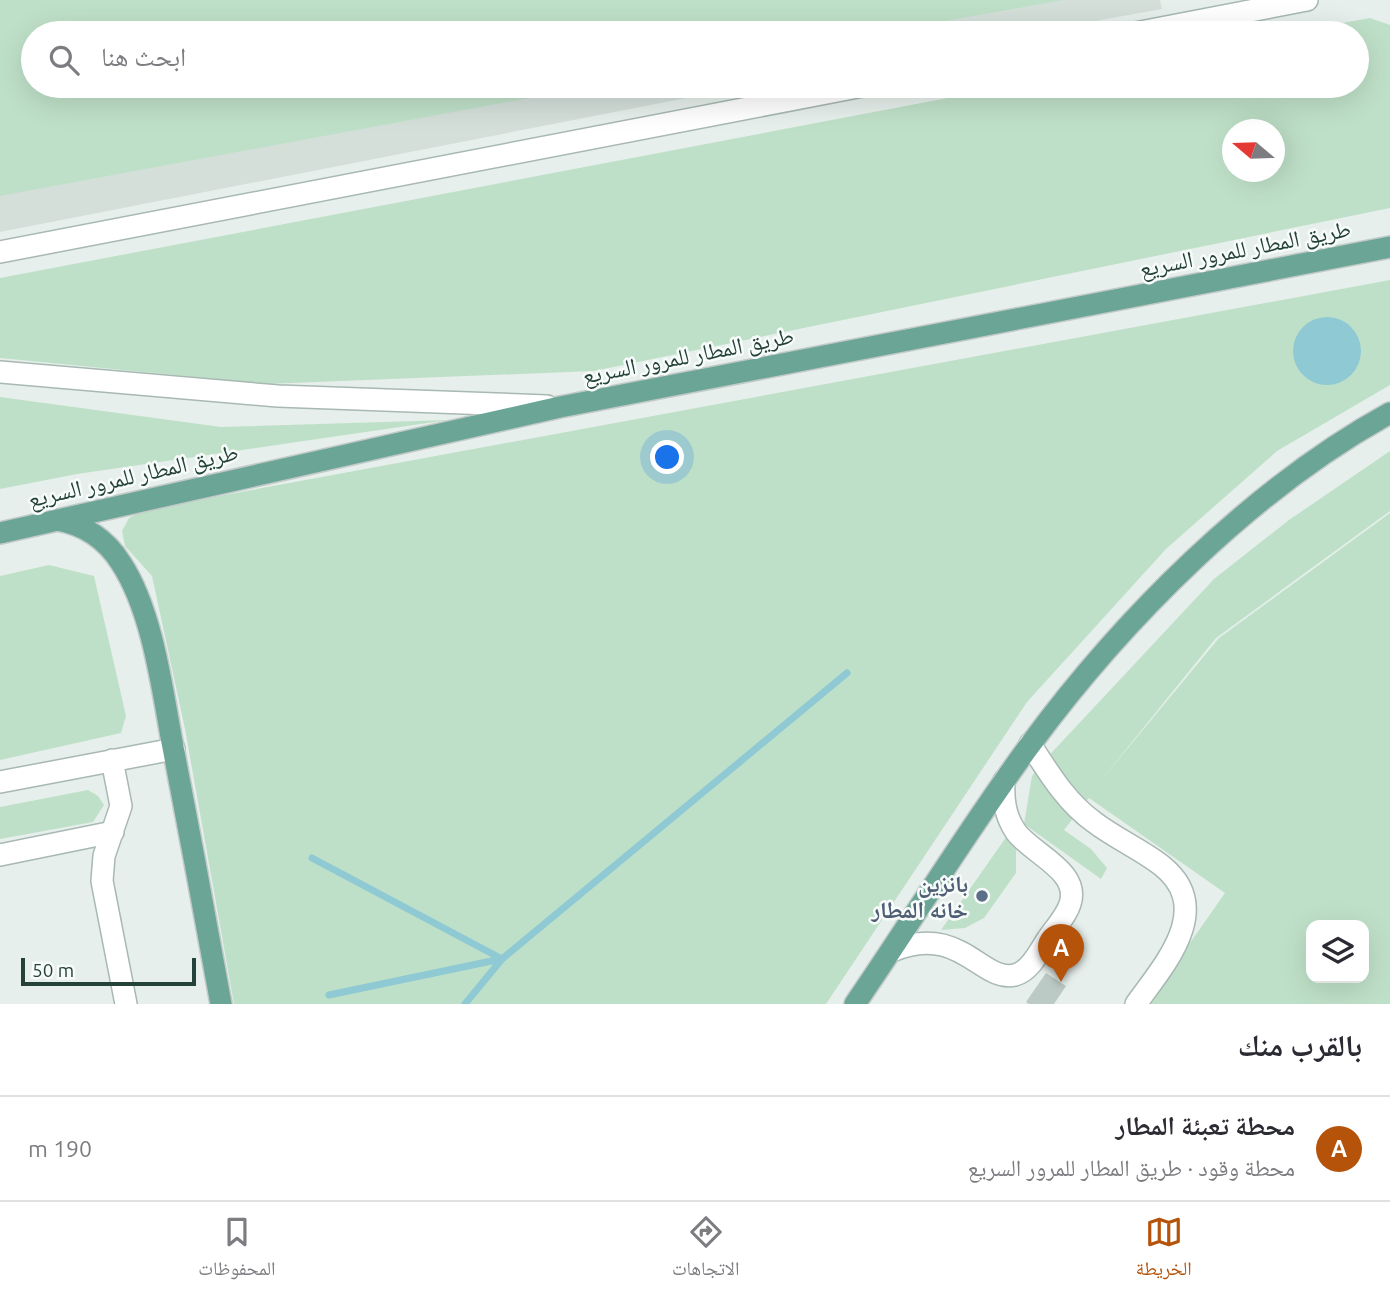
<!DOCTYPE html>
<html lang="ar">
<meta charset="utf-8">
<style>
body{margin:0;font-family:Ubuntu,"Noto Naskh Arabic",sans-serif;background:#f2f2f3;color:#2b2b33;direction:rtl}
.controls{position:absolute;right:21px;bottom:21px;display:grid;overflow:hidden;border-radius:14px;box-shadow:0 7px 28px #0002}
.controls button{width:63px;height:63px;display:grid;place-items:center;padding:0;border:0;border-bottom:2px solid #e1e1e2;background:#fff;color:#2b2b33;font:35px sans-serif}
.compass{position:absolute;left:1222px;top:119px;width:63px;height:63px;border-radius:50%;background:#fff;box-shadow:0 7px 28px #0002;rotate:289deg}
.scale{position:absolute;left:21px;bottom:18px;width:175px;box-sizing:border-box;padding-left:7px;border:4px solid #24423a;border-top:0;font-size:19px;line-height:24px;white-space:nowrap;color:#24423a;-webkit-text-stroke:5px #f7fbf9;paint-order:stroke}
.you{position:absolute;left:668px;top:458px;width:24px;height:24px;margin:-18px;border:5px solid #fff;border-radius:50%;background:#1a73e8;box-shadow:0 0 0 10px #1a73e833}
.badge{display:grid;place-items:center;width:46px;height:46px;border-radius:50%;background:#b45309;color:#fff;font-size:23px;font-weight:700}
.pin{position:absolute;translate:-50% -58px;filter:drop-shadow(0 2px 4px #0008)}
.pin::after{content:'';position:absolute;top:37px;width:24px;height:21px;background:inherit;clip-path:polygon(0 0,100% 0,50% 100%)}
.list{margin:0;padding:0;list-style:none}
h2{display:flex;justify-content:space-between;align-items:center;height:91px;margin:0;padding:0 28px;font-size:30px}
h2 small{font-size:23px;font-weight:400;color:#7c7c81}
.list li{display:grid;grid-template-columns:46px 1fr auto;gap:21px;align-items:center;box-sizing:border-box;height:105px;padding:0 28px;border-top:2px solid #e1e1e2}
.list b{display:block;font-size:26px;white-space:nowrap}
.list p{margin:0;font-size:23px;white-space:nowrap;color:#7c7c81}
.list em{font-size:23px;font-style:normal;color:#7c7c81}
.icon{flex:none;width:38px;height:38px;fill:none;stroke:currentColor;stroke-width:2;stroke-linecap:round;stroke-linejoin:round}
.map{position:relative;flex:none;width:1390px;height:1004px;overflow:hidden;direction:ltr}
.search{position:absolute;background:#fff;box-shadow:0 7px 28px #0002;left:21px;right:21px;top:21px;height:77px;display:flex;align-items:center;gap:18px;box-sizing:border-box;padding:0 24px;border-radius:38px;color:#7c7c81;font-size:26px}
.sheet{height:196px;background:#fff}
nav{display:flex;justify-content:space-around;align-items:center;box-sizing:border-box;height:98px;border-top:2px solid #e1e1e2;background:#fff;font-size:19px;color:#7c7c81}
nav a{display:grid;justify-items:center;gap:4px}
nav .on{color:#b45309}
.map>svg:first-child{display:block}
</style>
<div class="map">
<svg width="1390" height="1004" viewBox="0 0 1390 1004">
<rect width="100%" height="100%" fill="#e6efeb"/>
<!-- built -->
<path fill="#d4dfda" d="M0,0H1160L1162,9L1029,33H33V86H748L0,232Z"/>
<!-- green -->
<path fill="#bfe0c8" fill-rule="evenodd" d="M0,0H1063L878,33H33V86H594L0,196Z
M1370,18L1390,25V208L594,371L266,384L0,358V278L1011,86H1357V33H1287ZM1232,130H1274V172H1232Z
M1390,280V385L1277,451L1166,549L1027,702L826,1004H234L185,729L152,576L125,546L122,531L129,518L143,510Z
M0,397L221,427L448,420L77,474L0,489Z
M1390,451V511L1216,638L1098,784L1219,638L1390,513V1004H1147L1225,893L1089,798L1064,830L1091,849L1107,868L1101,879L1024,824L1032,776L1041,764L1214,579L1289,520ZM1311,925H1364V978H1311Z
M49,565L94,576L126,716L121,733L0,760V576Z
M88,790L98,796L104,805L93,822L0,839V807Z
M1007,836L1016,848V873L984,918L965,928L941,930Z"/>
<!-- water -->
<path fill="#8ec9d4" d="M1293 351a34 34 0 1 1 68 0a34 34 0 1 1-68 0Z"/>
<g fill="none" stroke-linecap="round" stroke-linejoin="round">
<!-- stream -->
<path stroke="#8ec9d4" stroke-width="7" d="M312,858L502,959
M329,995L501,959
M465,1004L502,959L847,673"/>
</g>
<!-- building -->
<path fill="#bbcac4" d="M1046,973L1066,986L1054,1004H1029L1026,1002Z"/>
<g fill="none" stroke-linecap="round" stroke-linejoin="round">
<!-- minor casing -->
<g stroke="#a8b8b2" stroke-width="24">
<path id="minor" d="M1135,33L1307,0
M0,252L863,86
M0,372L278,396L547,406
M1030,744C1049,773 1066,802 1094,822C1115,838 1140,849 1161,865C1216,908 1164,965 1136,1004
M112,760L121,806L104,856L102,881L126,1004
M0,782L174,749
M0,855L113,832
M892,951C960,922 981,983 1015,975C1030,971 1039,952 1047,940C1054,929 1066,917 1070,904C1081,871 1032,854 1016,832C1005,816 1003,800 1004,781"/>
</g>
<!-- major casing -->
<g stroke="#c2cac8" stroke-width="24">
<path id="major" d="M57,520C85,525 106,539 121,563C152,610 162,687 172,742C189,829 205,917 221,1004
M0,533L560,407L1390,247
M855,1004C914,918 968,829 1030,745C1122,620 1253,488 1390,413"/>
</g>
<!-- minor -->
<use href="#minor" stroke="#fff" stroke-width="21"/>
<!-- major -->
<use href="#major" stroke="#6aa596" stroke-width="21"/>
</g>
<!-- markers -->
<circle fill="#5c6f8a" stroke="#f7fbf9" stroke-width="2.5" cx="982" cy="896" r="7"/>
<g text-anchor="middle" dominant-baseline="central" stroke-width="5" stroke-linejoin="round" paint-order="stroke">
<!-- street labels -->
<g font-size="23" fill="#24423a" stroke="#f7fbf9">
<text transform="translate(1245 248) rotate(-11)">طريق المطار للمرور السريع</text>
<text transform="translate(688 355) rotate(-11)">طريق المطار للمرور السريع</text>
<text transform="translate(133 475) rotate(-13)">طريق المطار للمرور السريع</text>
</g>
<!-- service labels -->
<g font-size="23" font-weight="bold" fill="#4e5e75" stroke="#f7fbf9" text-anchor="end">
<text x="968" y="883">بانزين<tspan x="968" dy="26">خانه المطار</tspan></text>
</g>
</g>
</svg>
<div class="controls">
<button><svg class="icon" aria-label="layers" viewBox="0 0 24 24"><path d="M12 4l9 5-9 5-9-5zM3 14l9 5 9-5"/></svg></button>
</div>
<svg class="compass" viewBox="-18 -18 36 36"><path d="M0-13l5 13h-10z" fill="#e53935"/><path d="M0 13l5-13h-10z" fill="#7c7c81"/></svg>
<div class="scale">50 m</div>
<div class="you"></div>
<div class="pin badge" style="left:1061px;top:982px">A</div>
<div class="search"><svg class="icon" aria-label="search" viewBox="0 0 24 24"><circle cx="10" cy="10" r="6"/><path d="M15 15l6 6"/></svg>ابحث هنا</div>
</div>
<section class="sheet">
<h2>بالقرب منك<small></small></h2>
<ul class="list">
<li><span class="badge">A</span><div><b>محطة تعبئة المطار</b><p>محطة وقود · طريق المطار للمرور السريع</p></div><em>190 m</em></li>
</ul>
</section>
<nav>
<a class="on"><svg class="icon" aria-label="map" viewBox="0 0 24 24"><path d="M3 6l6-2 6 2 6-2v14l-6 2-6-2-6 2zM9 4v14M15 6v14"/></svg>الخريطة</a>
<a><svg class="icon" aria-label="directions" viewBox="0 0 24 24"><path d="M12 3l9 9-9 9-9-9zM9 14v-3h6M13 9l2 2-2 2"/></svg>الاتجاهات</a>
<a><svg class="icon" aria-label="saved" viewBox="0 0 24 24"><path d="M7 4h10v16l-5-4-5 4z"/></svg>المحفوظات</a>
</nav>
